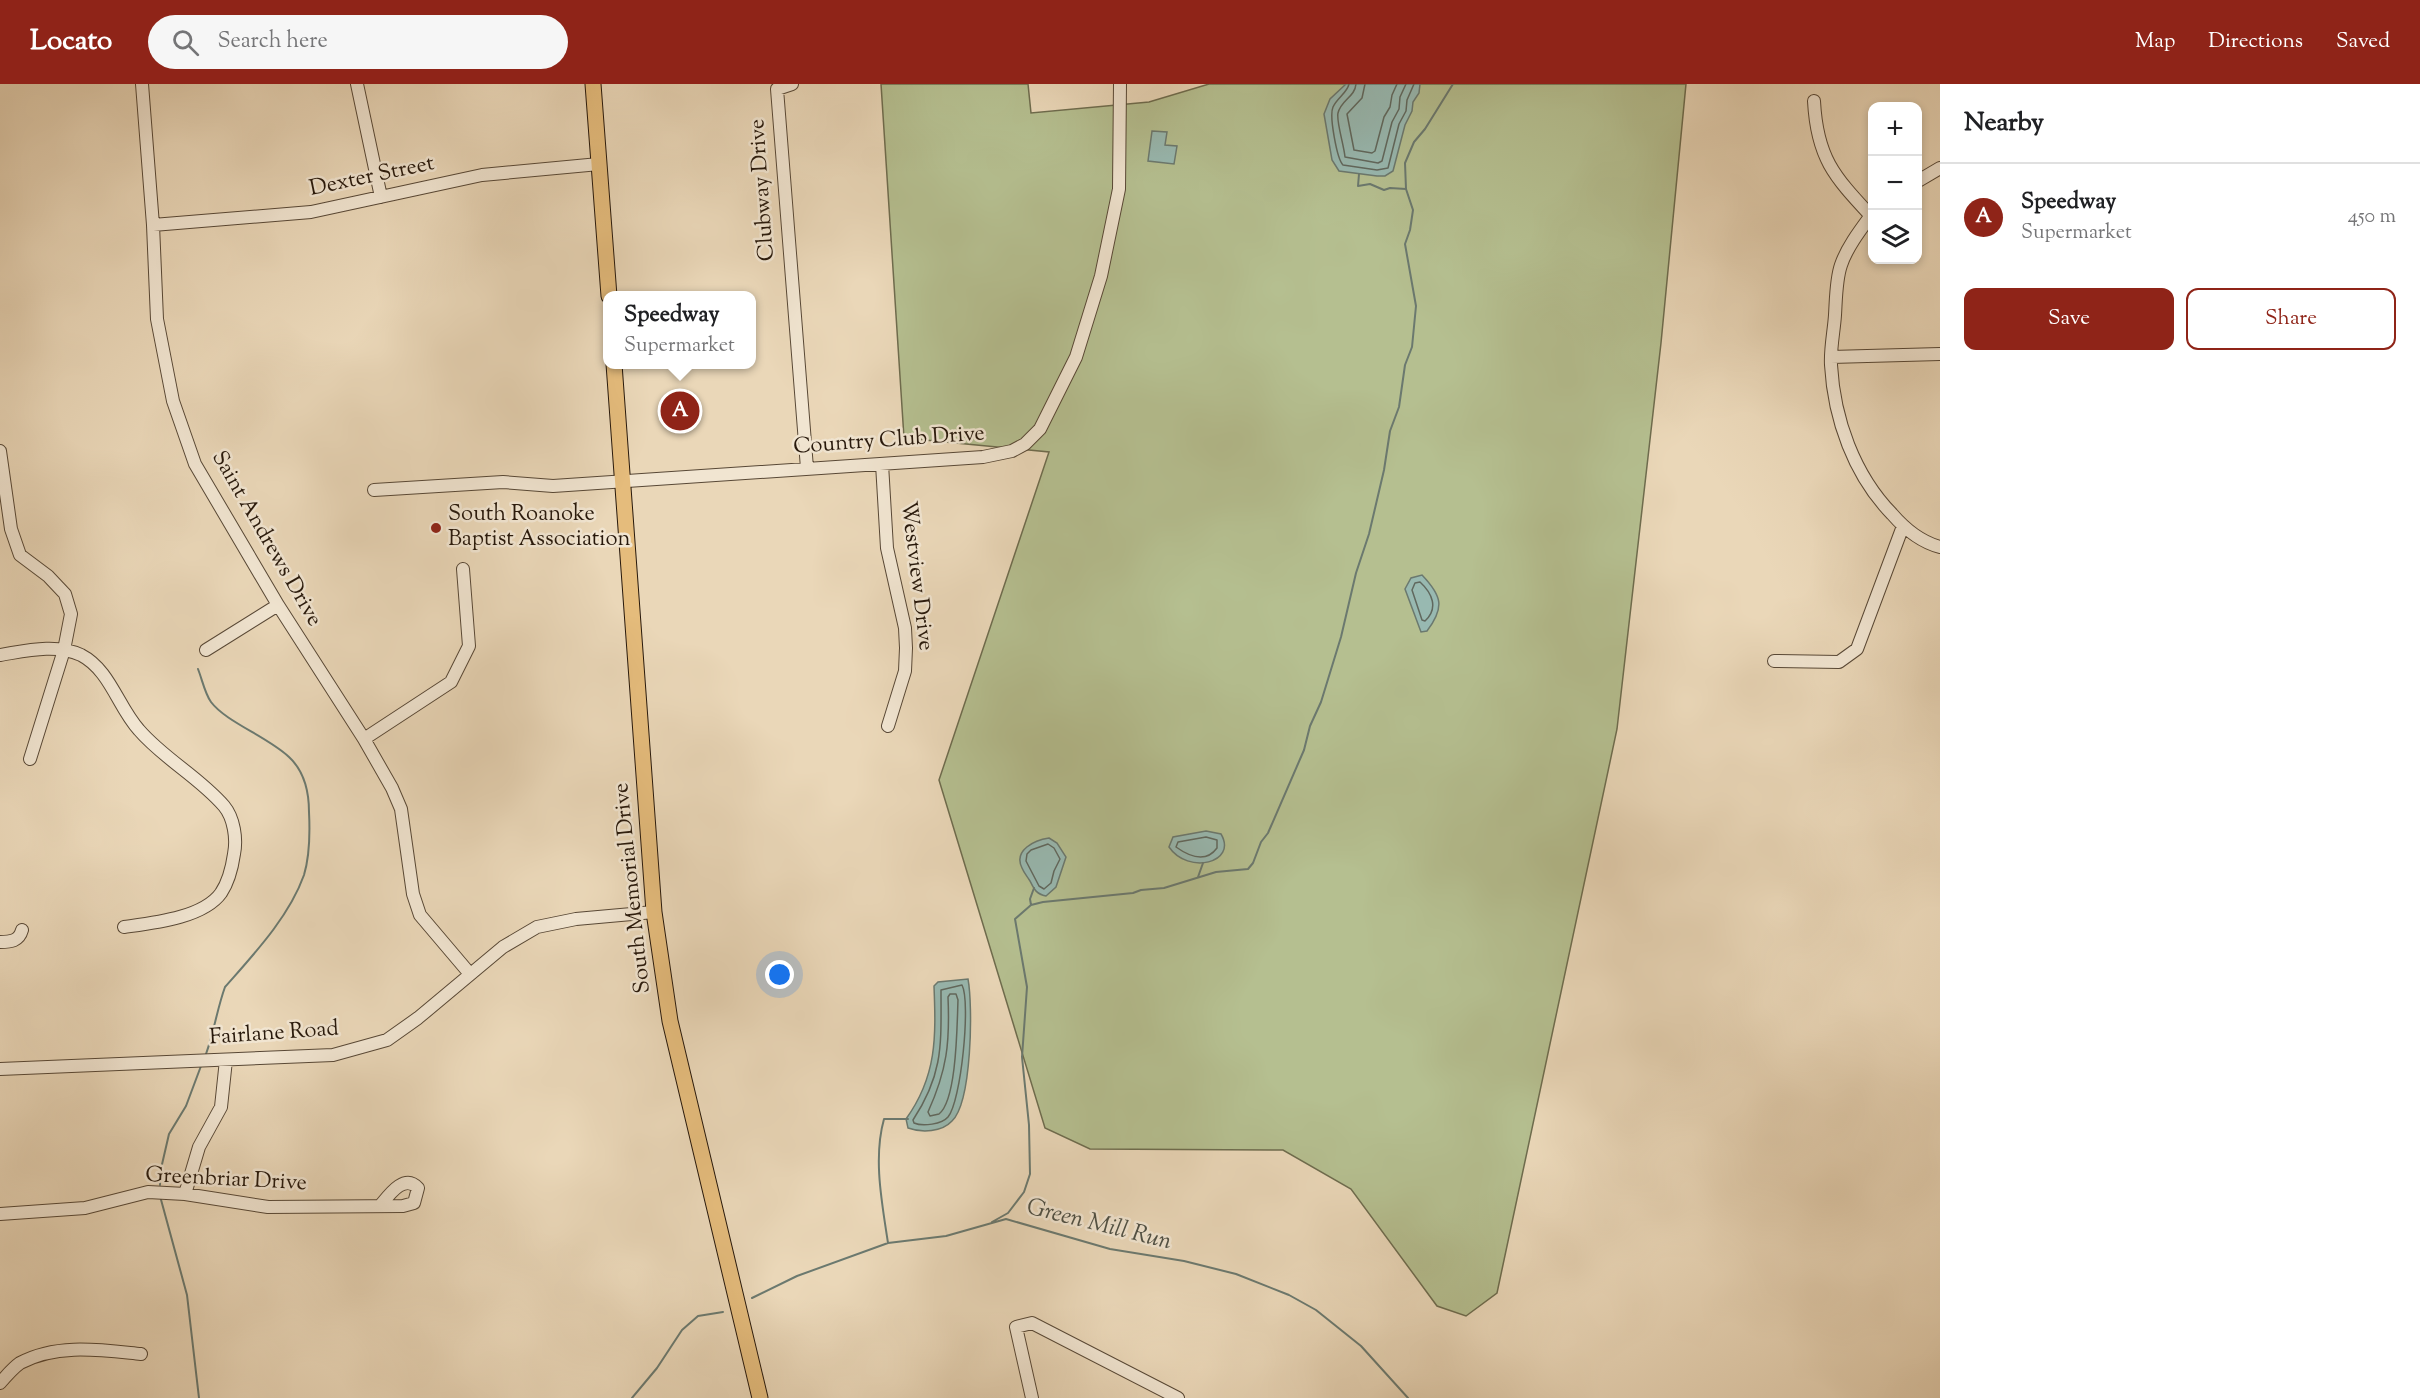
<!DOCTYPE html>
<meta charset="utf-8">
<style>
body{margin:0;font-family:"Sorts Mill Goudy",serif;background:#f6f6f6;color:#202124}
.controls{position:absolute;right:18px;top:18px;display:grid;overflow:hidden;border-radius:12px;box-shadow:0 3px 9px #0003}
.controls button{width:54px;height:54px;display:grid;place-items:center;padding:0;border:0;border-bottom:2px solid #e0e0e0;background:#fff;color:#202124;font:30px sans-serif}
.you{position:absolute;left:780px;top:891px;width:21px;height:21px;margin:-15px;border:4px solid #fff;border-radius:50%;background:#1a73e8;box-shadow:0 0 0 9px #1a73e833}
.badge{display:grid;place-items:center;width:39px;height:39px;border-radius:50%;background:#8f2418;color:#fff;font-size:20px;font-weight:700}
.pin{position:absolute;translate:-50% -50%;border:3px solid #fff;box-shadow:0 2px 6px #0006}
.popup{position:absolute;left:603px;top:207px;width:153px;height:78px;box-sizing:border-box;display:grid;place-content:center;border-radius:12px;background:#fff;filter:drop-shadow(0 2px 4px #0005);font-size:20px;white-space:nowrap;color:#757577}
.popup b{font-size:22px;color:#202124}
.popup::after{content:'';position:absolute;left:50%;top:100%;margin-left:-12px;border:12px solid transparent;border-top-color:#fff}
.list{margin:0;padding:0;list-style:none}
h2{display:flex;justify-content:space-between;align-items:center;height:78px;margin:0;padding:0 24px;font-size:26px}
h2 small{font-size:20px;font-weight:400;color:#757577}
.list li{display:grid;grid-template-columns:39px 1fr auto;gap:18px;align-items:center;box-sizing:border-box;height:108px;padding:0 24px;border-top:2px solid #e0e0e0}
.list b{display:block;font-size:22px;white-space:nowrap}
.list p{margin:0;font-size:20px;white-space:nowrap;color:#757577}
.list em{font-size:20px;font-style:normal;color:#757577}
.actions{display:flex;gap:12px;padding:18px 24px}
.actions a{flex:1;padding:14px 0;border:2px solid #8f2418;border-radius:12px;text-align:center;font-size:21px;color:#8f2418}
.actions .main{background:#8f2418;color:#fff}
.icon{flex:none;width:33px;height:33px;fill:none;stroke:currentColor;stroke-width:2;stroke-linecap:round;stroke-linejoin:round}
.map{position:relative;flex:none;width:1940px;height:1314px;overflow:hidden}
header{display:flex;align-items:center;gap:36px;box-sizing:border-box;height:84px;padding:0 30px;background:#8f2418;color:#fff}
header strong{font-size:28px}
nav{display:flex;gap:33px;margin-inline-start:auto;font-size:21px}
.search{width:420px;height:54px;background:#f6f6f6;display:flex;align-items:center;gap:15px;box-sizing:border-box;padding:0 21px;border-radius:33px;color:#757577;font-size:22px}
main{display:flex}
aside{flex:1;background:#fff}
.map>svg:first-child{display:block}
</style>
<header>
<strong>Locato</strong>
<div class="search"><svg class="icon" aria-label="search" viewBox="0 0 24 24"><circle cx="10" cy="10" r="6"/><path d="M15 15l6 6"/></svg>Search here</div>
<nav><a>Map</a><a>Directions</a><a>Saved</a></nav>
</header>
<main>
<div class="map">
<svg width="1940" height="1314" viewBox="0 0 1940 1314">
<rect width="100%" height="100%" fill="#ead7b8"/>
<filter id="stains"><feTurbulence type="fractalNoise" baseFrequency=".00333" numOctaves="4"/><feColorMatrix values="0 0 0 0 .2 0 0 0 0 .09 0 0 0 0 .02 0 0 0 .5 -.17"/></filter>
<radialGradient id="worn" r=".72"><stop offset=".6" stop-color="#630" stop-opacity="0"/><stop offset="1" stop-color="#630" stop-opacity=".3"/></radialGradient>
<!-- green -->
<path fill="#b5bf90" stroke="#6e6c4e" stroke-width="1.5" d="M881,0H1028L1031,29L1149,18L1209,0H1686L1661,259L1617,645L1497,1209L1466,1232L1437,1222L1351,1105L1283,1066L1090,1065L1045,1044L939,696L1049,368L904,354Z"/>
<!-- water -->
<path fill="#98b9b1" stroke="#6b796f" stroke-width="1.5" d="M1346,0H1420L1419,9L1413,18L1412,27L1405,41L1393,87L1385,92H1377L1339,87L1332,76L1324,30L1330,15Z
M1152,47L1167,48L1165,61L1177,62L1174,80L1148,77Z
M1422,491C1442,512 1445,523 1427,547L1421,548L1405,505L1411,494Z
M1206,747L1221,750C1238,779 1188,791 1169,763L1173,753Z
M1049,754L1057,759L1066,773L1056,803L1046,812C1036,810 1034,805 1030,797C1027,792 1024,789 1022,784C1013,766 1035,756 1049,754Z
M968,895C973,922 972,1018 952,1037C942,1048 922,1049 908,1044L906,1035C937,992 936,953 934,902L938,898Z"/>
<g fill="none" stroke-linecap="round" stroke-linejoin="round">
<!-- shore -->
<path stroke="#60685e" stroke-width="1.5" d="M1349,0C1347,9 1337,14 1333,23C1329,32 1337,75 1343,81L1377,86L1388,84L1399,40L1406,27L1407,16L1414,0
M1356,0C1355,13 1341,16 1338,29C1336,37 1344,61 1345,73L1378,79L1382,77L1392,38L1399,25L1400,13L1406,0
M1365,0L1362,14L1347,30L1354,66L1372,69L1375,67L1384,33L1390,23L1392,11L1397,0
M1420,498C1432,509 1439,524 1425,537L1422,536L1412,506L1415,499Z
M1206,753L1217,756V764C1206,779 1190,773 1176,763L1178,758Z
M1048,760L1054,764L1060,775L1054,787L1051,799L1044,805L1039,802L1026,777L1027,770L1031,766Z
M962,901C971,918 961,1018 948,1033C942,1040 923,1043 914,1039L913,1036C944,989 941,959 941,906Z
M950,910H956L958,916C957,940 957,1016 939,1030L930,1032L928,1028C947,986 950,959 948,913Z"/>
<!-- stream -->
<path stroke="#6b796f" stroke-width="2" d="M1359,90L1358,102L1370,100L1384,106L1390,104L1406,105
M198,585C202,595 205,610 211,618C226,638 268,653 289,673C304,687 309,708 309,728C310,748 310,771 304,791C289,833 254,870 225,903C217,925 214,948 206,970
M1198,793L1203,779
M1031,821L1030,815L1034,804
M160,1101V1089L169,1050L186,1022L201,982
M160,1112L187,1211L199,1314
M992,1138L1008,1129L1024,1108L1030,1090L1029,1041L1022,973L1027,903L1015,835L1031,821L1043,818L1133,809L1141,806L1164,804L1216,788L1248,785L1253,779L1261,758L1268,749L1304,666L1310,642L1321,618L1341,553L1356,489L1369,450L1384,386L1390,347L1399,323L1405,281L1412,263L1416,222L1405,160L1410,146L1413,126L1406,105L1405,79L1414,58L1425,45L1453,0
M888,1159C882,1119 873,1074 884,1035H908
M752,1214L797,1192L888,1159L946,1152L1006,1135L1110,1165L1184,1177L1236,1190L1289,1211L1316,1226L1361,1262L1408,1314
M632,1314L657,1284L682,1246L698,1232L723,1228"/>
<!-- minor casing -->
<g stroke="#584836" stroke-width="14">
<path id="minor" d="M142,0L153,141L157,235L173,317L195,380L278,521L364,655L392,704L401,725L413,810L420,831L470,890
M357,0L381,113
M792,0L777,5L807,384
M1814,17C1817,74 1834,92 1871,132
M1918,97L1940,84
M1872,130C1861,145 1847,163 1841,181C1836,195 1836,215 1835,231C1834,247 1830,265 1831,281C1834,335 1854,391 1892,430C1905,445 1921,458 1940,463
M153,141L311,128L482,91L599,80
M1831,273L1940,270
M0,367L11,445L20,471L48,492L65,510L71,530L64,566L30,675
M882,380L887,464L905,544L906,564L905,587L888,642
M374,406L503,398L553,402L983,373L1012,367L1025,360L1040,345L1076,273L1101,192L1119,105L1120,0
M206,566L278,521
M0,571C25,567 56,559 81,571C110,586 118,623 139,646C164,675 199,693 224,722C234,734 237,755 234,770C232,784 229,797 221,809C203,834 153,839 124,843
M1774,577L1839,578L1857,565L1903,442
M364,655L451,598L469,562L463,485
M0,858C11,858 19,857 22,846
M0,985L333,971L387,956L418,934L503,863L537,843L576,835L654,828
M185,1110L199,1063L221,1023L226,976
M0,1130L85,1124L148,1108L185,1110L268,1123L403,1122L414,1119L418,1104C404,1089 389,1111 380,1122
M0,1299C6,1292 13,1284 20,1279C57,1259 101,1266 141,1270
M1032,1314L1016,1243L1032,1239L1178,1314"/>
</g>
<!-- major casing -->
<g stroke="#27180b" stroke-width="17">
<path id="major" d="M593,0L609,212
M614,280L654,828L670,937L760,1314"/>
</g>
<!-- minor -->
<use href="#minor" stroke="#f1e5d1" stroke-width="12"/>
<!-- major -->
<use href="#major" stroke="#e5bc7c" stroke-width="15"/>
</g>
<!-- markers -->
<circle fill="#8f2418" stroke="#f1e5d1" stroke-width="2" cx="436" cy="444" r="6"/>
<g text-anchor="middle" dominant-baseline="central" stroke-width="5" stroke-linejoin="round" paint-order="stroke">
<!-- street labels -->
<g font-size="22" fill="#27180b" stroke="#f1e5d1">
<text transform="translate(372 93) rotate(-12)">Dexter Street</text>
<text transform="translate(763 106) rotate(-94)">Clubway Drive</text>
<text transform="translate(889 357) rotate(-4)">Country Club Drive</text>
<text transform="translate(266 455) rotate(60)">Saint Andrews Drive</text>
<text transform="translate(916 492) rotate(83)">Westview Drive</text>
<text transform="translate(633 804) rotate(-96)">South Memorial Drive</text>
<text transform="translate(274 950) rotate(-4)">Fairlane Road</text>
<text transform="translate(226 1096) rotate(3)">Greenbriar Drive</text>
</g>
<!-- poi labels -->
<g font-size="22" fill="#27180b" stroke="#f1e5d1" text-anchor="start">
<text x="448" y="431">South Roanoke<tspan x="448" dy="25">Baptist Association</tspan></text>
</g>
<!-- water labels -->
<g font-size="24" font-style="italic" fill="#4f5045" stroke="#f1e5d1">
<text transform="translate(1099 1141) rotate(14)">Green Mill Run</text>
</g>
</g>
<rect width="100%" height="100%" filter="url(#stains)"/>
<rect width="100%" height="100%" fill="url(#worn)"/>
</svg>
<div class="controls">
<button>+</button>
<button>−</button>
<button><svg class="icon" aria-label="layers" viewBox="0 0 24 24"><path d="M12 4l9 5-9 5-9-5zM3 14l9 5 9-5"/></svg></button>
</div>
<div class="you"></div>
<div class="pin badge" style="left:680px;top:327px">A</div>
<div class="popup"><b>Speedway</b>Supermarket</div>
</div>
<aside>
<h2>Nearby<small></small></h2>
<ul class="list">
<li><span class="badge">A</span><div><b>Speedway</b><p>Supermarket</p></div><em>450 m</em></li>
</ul>
<div class="actions"><a class="main">Save</a><a>Share</a></div>
</aside>
</main>
